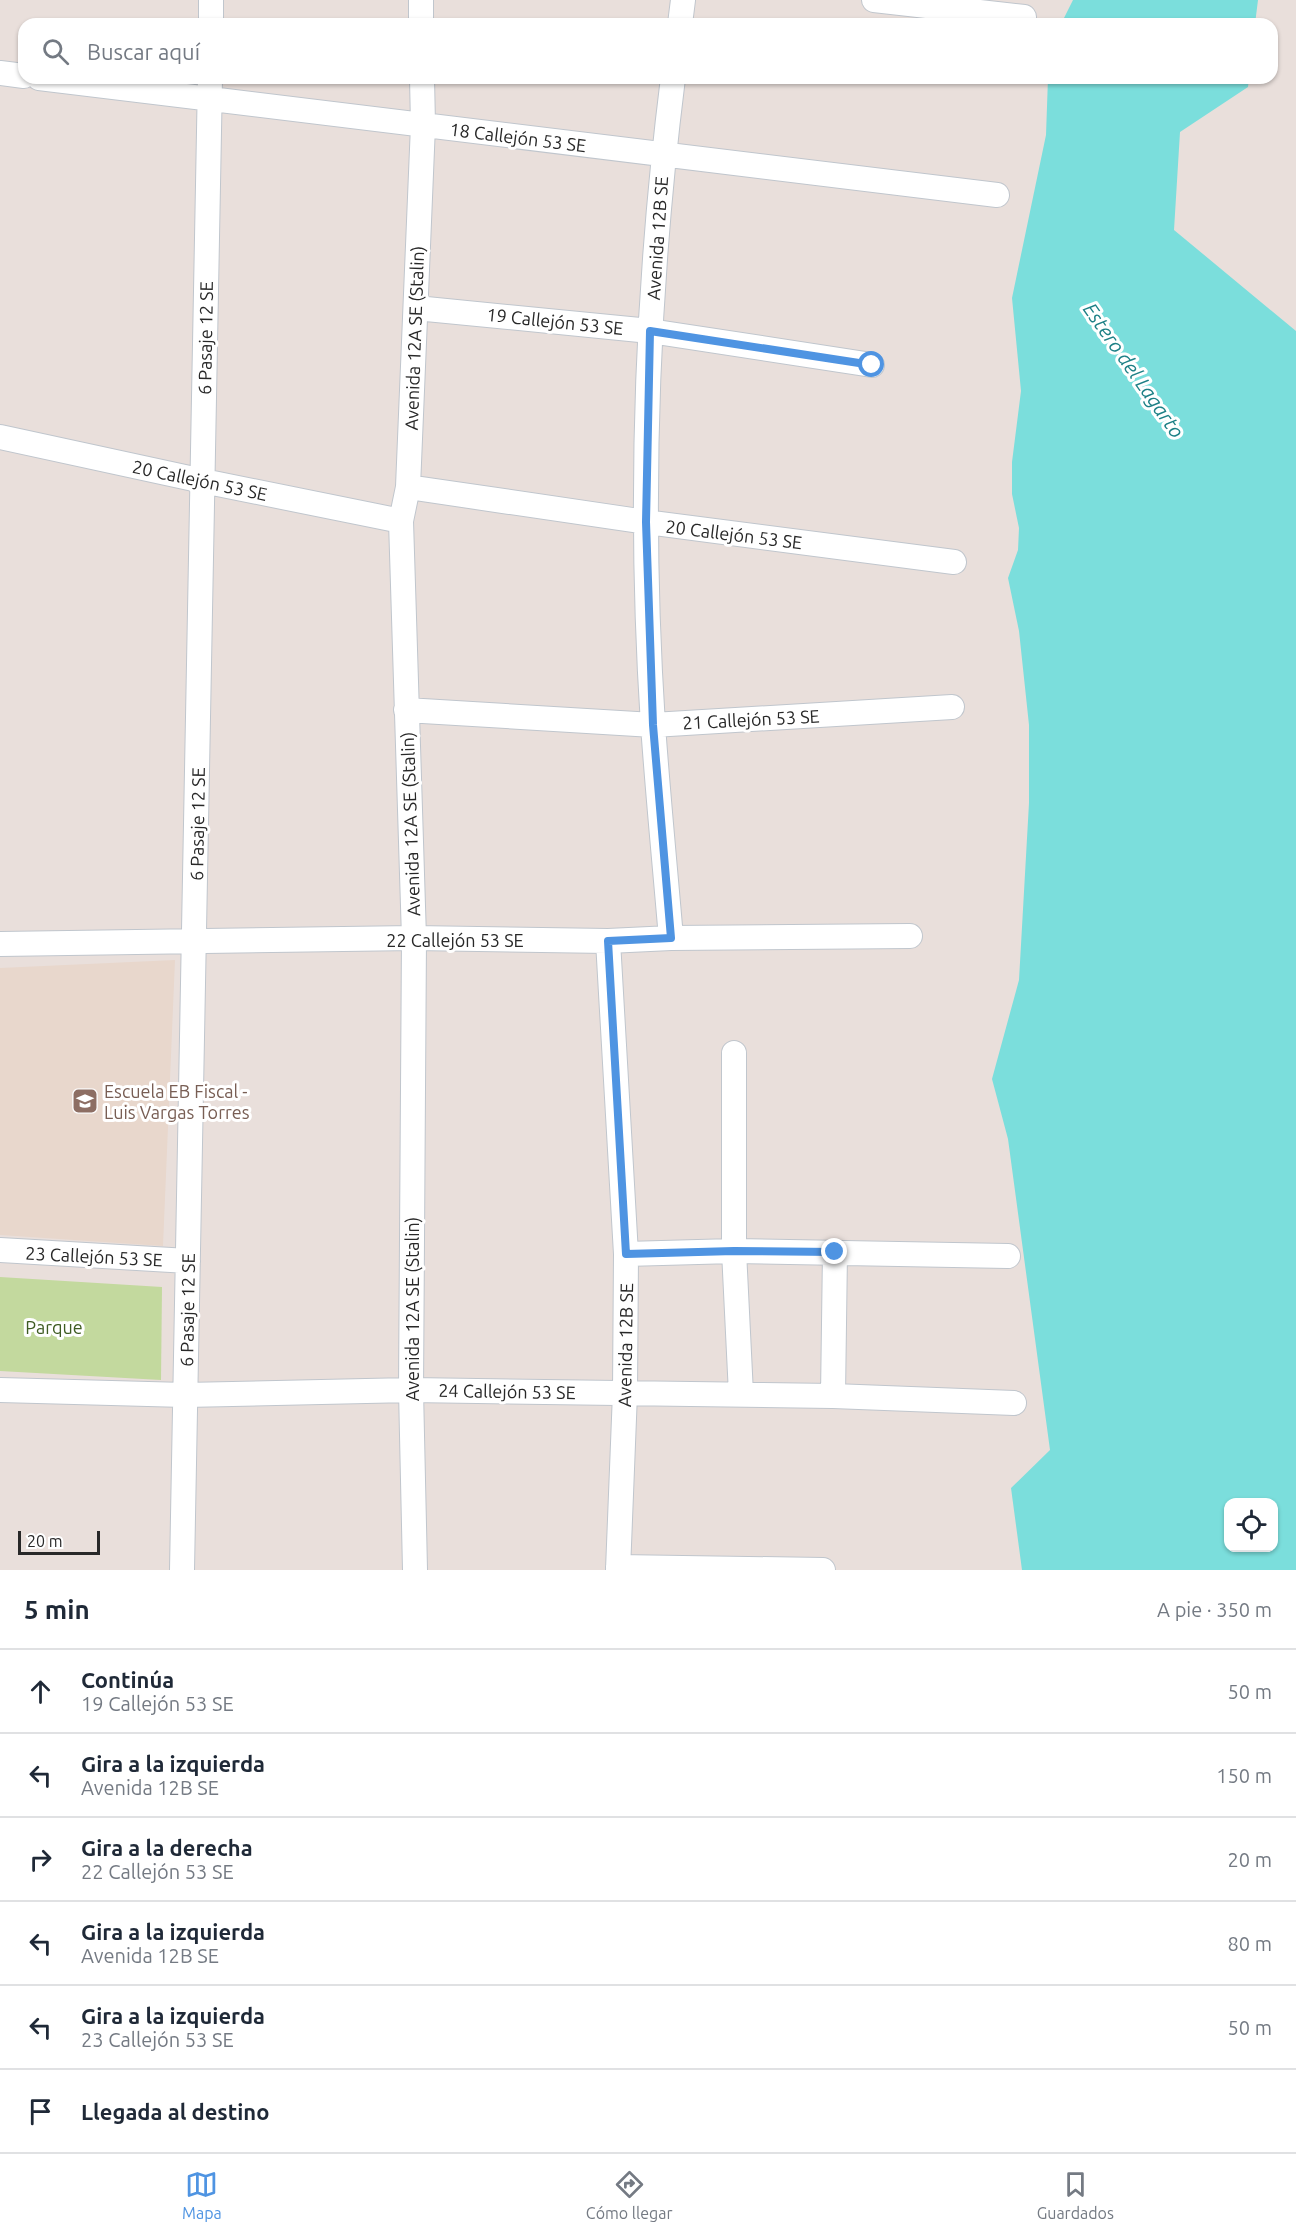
<!DOCTYPE html>
<html lang="es">
<meta charset="utf-8">
<style>
body{margin:0;font-family:Ubuntu,sans-serif;background:#f2f2f3;color:#1f2937}
.controls{position:absolute;right:18px;bottom:18px;display:grid;overflow:hidden;border-radius:12px;box-shadow:0 2px 4px #0004}
.controls button{width:54px;height:54px;display:grid;place-items:center;padding:0;border:0;border-bottom:2px solid #e0e1e3;background:#fff;color:#1f2937;font:30px sans-serif}
.scale{position:absolute;left:18px;bottom:15px;width:82px;box-sizing:border-box;padding-left:6px;border:3px solid #282828;border-top:0;font-size:16px;line-height:21px;white-space:nowrap;color:#282828;-webkit-text-stroke:4px #fff;paint-order:stroke}
.stop{position:absolute;width:18px;height:18px;margin:-14px;border:4px solid #4f94e2;border-radius:50%;background:#fff}
.stop.end{background:#4f94e2;border-color:#fff;box-shadow:0 2px 6px #0008}
.list{margin:0;padding:0;list-style:none}
h2{display:flex;justify-content:space-between;align-items:center;height:78px;margin:0;padding:0 24px;font-size:26px}
h2 small{font-size:20px;font-weight:400;color:#747a83}
.list li{display:grid;grid-template-columns:39px 1fr auto;gap:18px;align-items:center;box-sizing:border-box;height:84px;padding:0 24px;border-top:2px solid #e0e1e3}
.list b{display:block;font-size:22px;white-space:nowrap}
.list p{margin:0;font-size:20px;white-space:nowrap;color:#747a83}
.list em{font-size:20px;font-style:normal;color:#747a83}
.icon{flex:none;width:33px;height:33px;fill:none;stroke:currentColor;stroke-width:2;stroke-linecap:round;stroke-linejoin:round}
.map{position:relative;flex:none;width:1296px;height:1570px;overflow:hidden}
.search{position:absolute;background:#fff;box-shadow:0 2px 4px #0004;left:18px;right:18px;top:18px;height:66px;display:flex;align-items:center;gap:15px;box-sizing:border-box;padding:0 21px;border-radius:18px;color:#747a83;font-size:22px}
.sheet{height:582px;background:#fff}
nav{display:flex;justify-content:space-around;align-items:center;box-sizing:border-box;height:84px;border-top:2px solid #e0e1e3;background:#fff;font-size:16px;color:#747a83}
nav a{display:grid;justify-items:center;gap:3px}
nav .on{color:#4f94e2}
.map>svg:first-child{display:block}
</style>
<div class="map">
<svg width="1296" height="1570" viewBox="0 0 1296 1570">
<rect width="100%" height="100%" fill="#e9dfdb"/>
<!-- education -->
<path fill="#e8d7cc" d="M175,960L163,1246L0,1235V968Z"/>
<!-- green -->
<path fill="#c3d99e" d="M0,1277L162,1287L161,1380L0,1371Z"/>
<!-- water -->
<path fill="#7bdedc" fill-rule="evenodd" d="M1073,0H1258L1255,24H1061Z
M1048,78H1249L1248,87L1180,132L1174,230L1296,331V1570H1022L1011,1488L1050,1450L1008,1139L992,1079L1019,980L1029,803V725L1019,631L1008,578L1018,550L1019,528L1012,494V462L1021,391L1012,298L1046,135ZM1228,1502H1274V1548H1228Z"/>
<g fill="none" stroke-linecap="round" stroke-linejoin="round">
<!-- street casing -->
<g stroke="#c0c6cd" stroke-width="26">
<path id="street" d="M421,0V24
M874,0L1024,17
M211,24V0
M680,24L683,0
M0,73L24,76
M39,78L997,195
M416,308L650,331L872,365
M0,437L203,481L401,521
M408,487L646,522L954,562
M406,710L653,725L952,707
M671,938C665,867 658,796 653,725C639,510 646,292 673,78
M608,941L626,1254L625,1393L618,1570
M0,944L414,938L608,941L671,938L910,936
M734,1053V1251L741,1394
M0,1250L188,1261
M626,1254L734,1251L1008,1256
M0,1390L185,1395L411,1390L833,1396L1014,1403
M833,1396L835,1252
M618,1567L823,1570
M182,1570L210,78
M415,1570L411,1390L414,938L401,521L408,487L423,125L422,78"/>
</g>
<!-- street -->
<use href="#street" stroke="#fff" stroke-width="24"/>
</g>
<g fill="none" stroke-linecap="round" stroke-linejoin="round">
<!-- route -->
<path stroke="#4f94e2" stroke-width="8" d="M835,1252L734,1251L626,1254L608,941L671,938L653,725L646,522L650,331L872,365"/>
</g>
<!-- icons -->
<defs>
<g id="school-square" transform="scale(1.35)"><rect x="-9" y="-9" width="18" height="18" rx="4" fill="#8d6e63" stroke="#fff"/><path d="M0-5L7-2L0 1L-7-2ZM-4 1L0 2.5L4 1V4Q0 6-4 4Z" fill="#fff"/></g>
</defs>
<g fill-rule="evenodd">
<use href="#school-square" x="85" y="1101"/>
</g>
<g text-anchor="middle" dominant-baseline="central" stroke-width="6" stroke-linejoin="round" paint-order="stroke">
<!-- street labels -->
<g font-size="18" fill="#282828" stroke="#fff">
<text transform="translate(518 137) rotate(7)">18 Callejón 53 SE</text>
<text transform="translate(657 238) rotate(-86)">Avenida 12B SE</text>
<text transform="translate(555 321) rotate(6)">19 Callejón 53 SE</text>
<text transform="translate(205 338) rotate(-89)">6 Pasaje 12 SE</text>
<text transform="translate(414 338) rotate(-88)">Avenida 12A SE (Stalin)</text>
<text transform="translate(200 480) rotate(12)">20 Callejón 53 SE</text>
<text transform="translate(734 534) rotate(7)">20 Callejón 53 SE</text>
<text transform="translate(751 719) rotate(-3)">21 Callejón 53 SE</text>
<text transform="translate(197 824) rotate(-89)">6 Pasaje 12 SE</text>
<text transform="translate(410 824) rotate(-92)">Avenida 12A SE (Stalin)</text>
<text x="455" y="940">22 Callejón 53 SE</text>
<text transform="translate(94 1256) rotate(3)">23 Callejón 53 SE</text>
<text transform="translate(412 1309) rotate(-90)">Avenida 12A SE (Stalin)</text>
<text transform="translate(187 1310) rotate(-89)">6 Pasaje 12 SE</text>
<text transform="translate(625 1345) rotate(-89)">Avenida 12B SE</text>
<text transform="translate(507 1391) rotate(1)">24 Callejón 53 SE</text>
</g>
<!-- education labels -->
<g font-size="18" fill="#785e54" stroke="#fff" text-anchor="start">
<text x="104" y="1091">Escuela EB Fiscal -<tspan x="104" dy="21">Luis Vargas Torres</tspan></text>
</g>
<!-- park labels -->
<g font-size="18" fill="#3e5b22" stroke="#fff">
<text x="54" y="1327">Parque</text>
</g>
<!-- water labels -->
<g font-size="20" font-style="italic" fill="#1d8086" stroke="#fff">
<text transform="translate(1134 370) rotate(55)">Estero del Lagarto</text>
</g>
</g>
</svg>
<div class="controls">
<button><svg class="icon" aria-label="locate" viewBox="0 0 24 24"><circle cx="12" cy="12" r="6"/><path d="M12 2v4M12 18v4M2 12h4M18 12h4"/></svg></button>
</div>
<div class="scale">20 m</div>
<div class="stop" style="left:872px;top:365px"></div>
<div class="stop end" style="left:835px;top:1252px"></div>
<div class="search"><svg class="icon" aria-label="search" viewBox="0 0 24 24"><circle cx="10" cy="10" r="6"/><path d="M15 15l6 6"/></svg>Buscar aquí</div>
</div>
<section class="sheet">
<h2>5 min<small>A pie · 350 m</small></h2>
<ul class="list">
<li><svg class="icon" aria-label="ahead" viewBox="0 0 24 24"><path d="M12 20V5M6 11l6-6 6 6"/></svg><div><b>Continúa</b><p>19 Callejón 53 SE</p></div><em>50 m</em></li>
<li><svg class="icon" aria-label="left" viewBox="0 0 24 24"><path d="M17 20v-9H6M10 6l-5 5 5 5"/></svg><div><b>Gira a la izquierda</b><p>Avenida 12B SE</p></div><em>150 m</em></li>
<li><svg class="icon" aria-label="right" viewBox="0 0 24 24"><path d="M7 20v-9h11M14 6l5 5-5 5"/></svg><div><b>Gira a la derecha</b><p>22 Callejón 53 SE</p></div><em>20 m</em></li>
<li><svg class="icon" aria-label="left" viewBox="0 0 24 24"><path d="M17 20v-9H6M10 6l-5 5 5 5"/></svg><div><b>Gira a la izquierda</b><p>Avenida 12B SE</p></div><em>80 m</em></li>
<li><svg class="icon" aria-label="left" viewBox="0 0 24 24"><path d="M17 20v-9H6M10 6l-5 5 5 5"/></svg><div><b>Gira a la izquierda</b><p>23 Callejón 53 SE</p></div><em>50 m</em></li>
<li><svg class="icon" aria-label="arrive" viewBox="0 0 24 24"><path d="M6 21V4h12l-3 4 3 4H6"/></svg><div><b>Llegada al destino</b></div></li>
</ul>
</section>
<nav>
<a class="on"><svg class="icon" aria-label="map" viewBox="0 0 24 24"><path d="M3 6l6-2 6 2 6-2v14l-6 2-6-2-6 2zM9 4v14M15 6v14"/></svg>Mapa</a>
<a><svg class="icon" aria-label="directions" viewBox="0 0 24 24"><path d="M12 3l9 9-9 9-9-9zM9 14v-3h6M13 9l2 2-2 2"/></svg>Cómo llegar</a>
<a><svg class="icon" aria-label="saved" viewBox="0 0 24 24"><path d="M7 4h10v16l-5-4-5 4z"/></svg>Guardados</a>
</nav>
